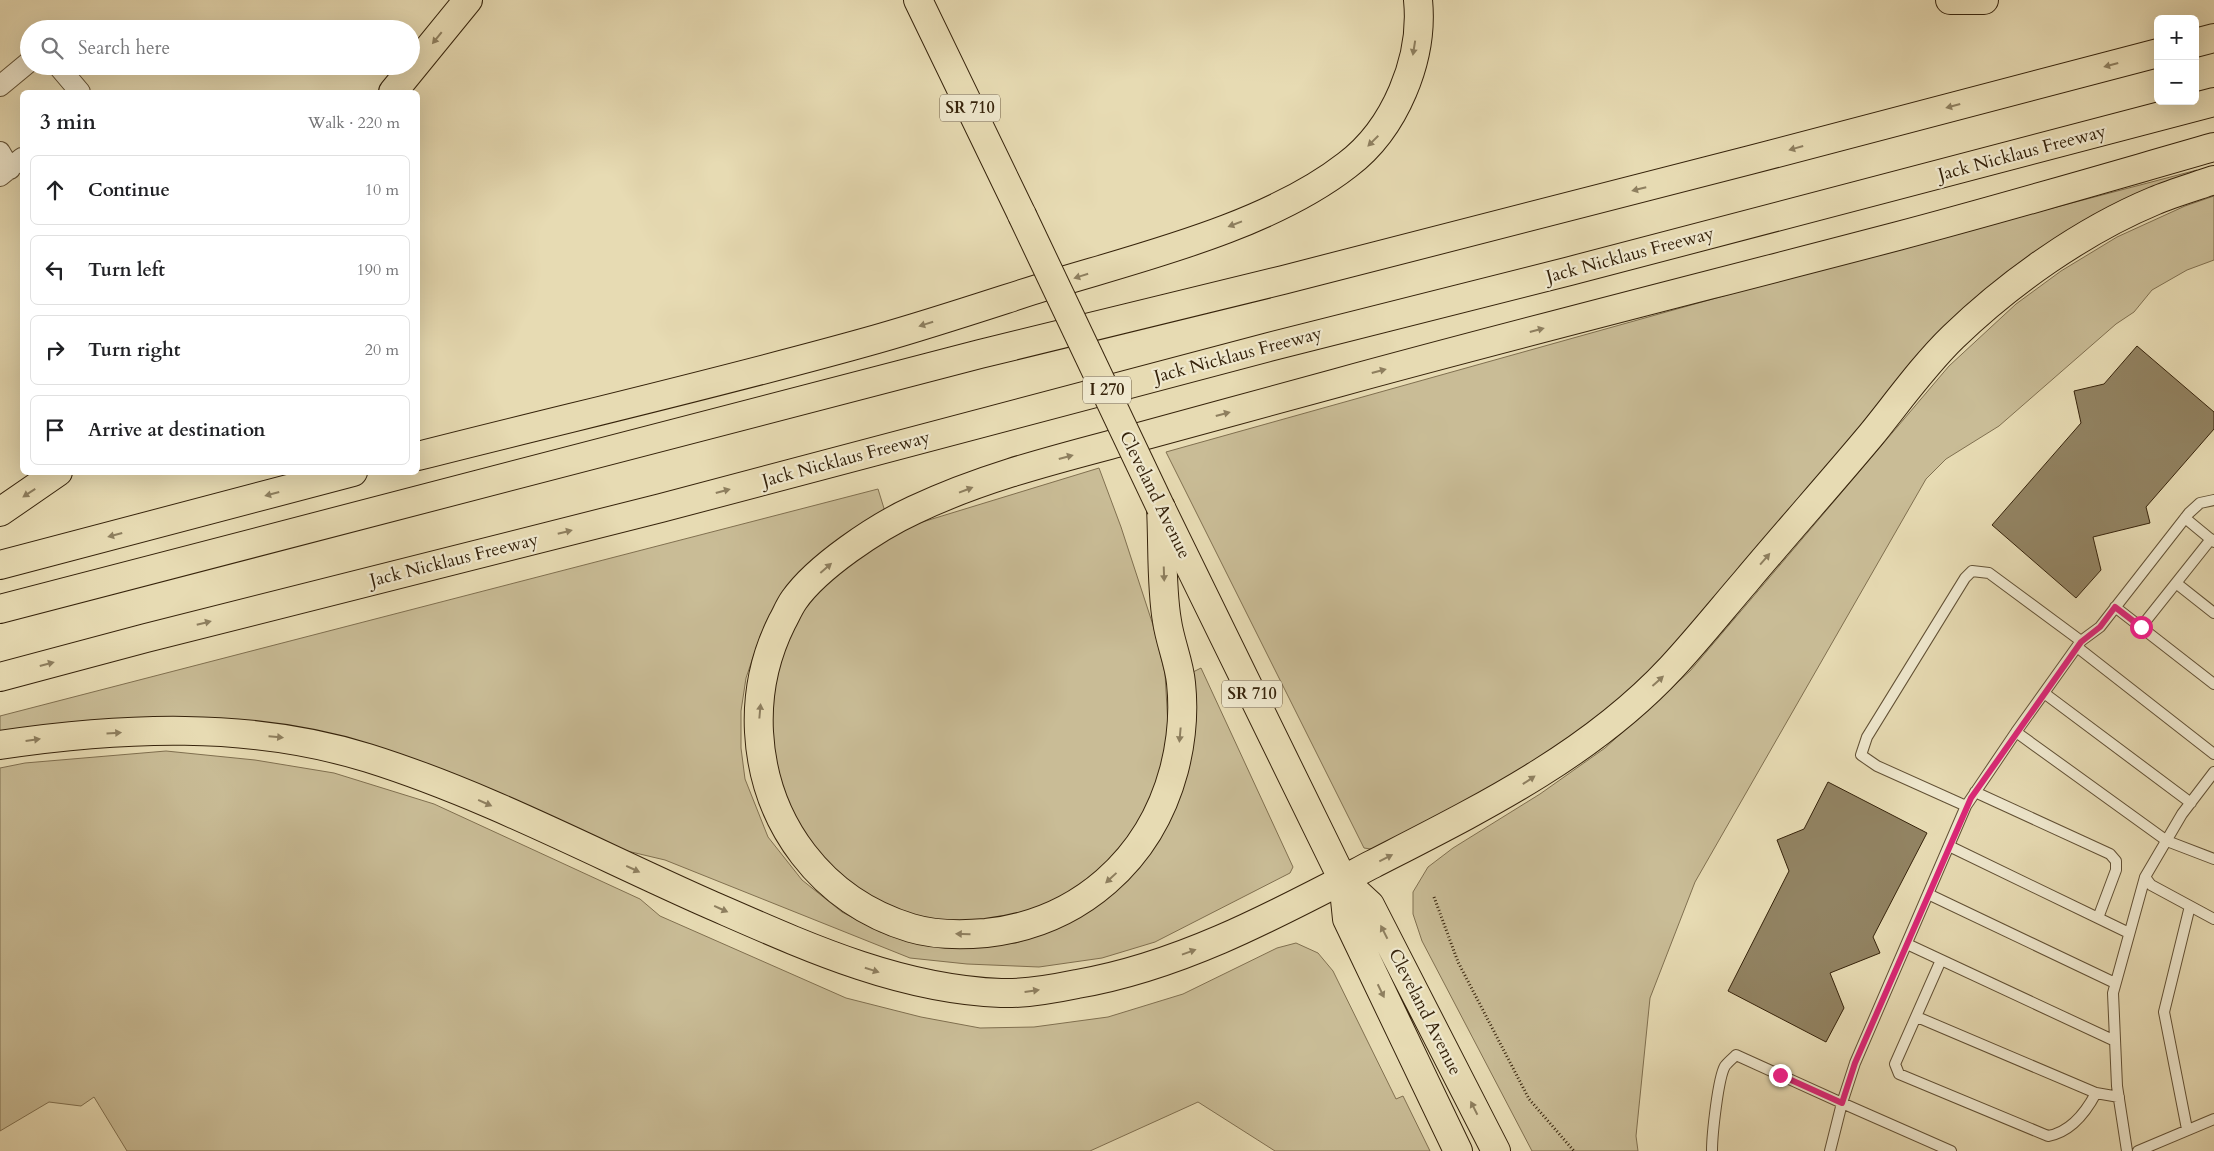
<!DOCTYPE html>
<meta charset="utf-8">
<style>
body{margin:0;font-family:Cardo,serif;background:#f2f2f2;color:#202124}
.controls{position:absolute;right:15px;top:15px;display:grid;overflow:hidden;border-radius:8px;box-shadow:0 5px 20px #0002}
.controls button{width:45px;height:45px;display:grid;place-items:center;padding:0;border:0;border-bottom:1px solid #e0e0e0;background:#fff;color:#202124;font:25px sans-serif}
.stop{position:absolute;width:15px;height:15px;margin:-11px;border:4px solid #db2777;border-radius:50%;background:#fff}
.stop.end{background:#db2777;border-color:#fff;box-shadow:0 1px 5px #0008}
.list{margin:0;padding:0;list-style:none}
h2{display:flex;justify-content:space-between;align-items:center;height:65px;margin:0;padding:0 20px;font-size:21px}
h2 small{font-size:16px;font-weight:400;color:#757577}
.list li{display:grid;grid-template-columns:32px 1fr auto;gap:15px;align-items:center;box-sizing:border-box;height:70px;margin:0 10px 10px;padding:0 10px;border:1px solid #e0e0e0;border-radius:8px}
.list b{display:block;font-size:19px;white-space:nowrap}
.list em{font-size:16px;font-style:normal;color:#757577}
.icon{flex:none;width:28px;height:28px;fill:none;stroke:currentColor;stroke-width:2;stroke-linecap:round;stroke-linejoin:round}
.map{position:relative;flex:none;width:2214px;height:1151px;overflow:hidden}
.search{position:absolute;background:#fff;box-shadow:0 5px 20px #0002;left:20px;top:20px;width:400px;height:55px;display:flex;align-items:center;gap:12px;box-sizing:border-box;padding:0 18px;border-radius:28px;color:#757577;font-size:19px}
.panel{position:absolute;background:#fff;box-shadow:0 5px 20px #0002;left:20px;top:90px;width:400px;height:385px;border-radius:8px}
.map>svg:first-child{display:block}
</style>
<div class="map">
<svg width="2214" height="1151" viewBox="0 0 2214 1151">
<rect width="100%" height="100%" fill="#e7dbb3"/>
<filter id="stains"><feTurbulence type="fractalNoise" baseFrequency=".004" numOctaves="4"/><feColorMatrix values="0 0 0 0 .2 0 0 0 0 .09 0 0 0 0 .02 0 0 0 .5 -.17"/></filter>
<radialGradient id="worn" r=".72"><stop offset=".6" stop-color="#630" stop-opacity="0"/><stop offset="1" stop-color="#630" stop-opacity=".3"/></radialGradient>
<!-- green -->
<path fill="#c9bc96" stroke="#807050" d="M2197,170L2199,177L2025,269L1645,683L1536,769L1377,850L1364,848L1166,452L1802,274Z
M2214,196V260L2187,270L2152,290L2134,312L2116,324L1999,426L1946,459L1926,479L1695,882L1650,998L1636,1136L1638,1151H1532L1422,941L1413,914V892L1428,867L1453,848L1540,794L1605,748L1690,671L1949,366L2016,304L2061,271L2117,237L2185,206Z
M1099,468L1121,527L1153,625L1165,673L1168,726L1161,772L1149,803L1128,842L1069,899L978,929L897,916L795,844L762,712L773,660L812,596L852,560L886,538L919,523Z
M878,489L887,518L780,603L761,634L746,678L741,711V748L745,779L768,837L802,880L842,912L880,932L926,944L972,947L1016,943L1061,927L1097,905L1129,871L1191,673L1201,668L1293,867L1290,873L1155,942L1102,958L1039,967L967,964L910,958L665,860L606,846L329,738L0,733V716Z
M166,751L255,760L334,773L434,804L640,899L660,916L846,998L921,1017L980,1028L1034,1027L1108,1017L1183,994L1277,948L1296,943L1318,953L1333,971L1396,1099L1403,1096L1430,1151H1275L1198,1102L1090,1151H127L94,1097L81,1106L49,1102L0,1131V768L25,763Z"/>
<!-- building -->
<path fill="#928362" stroke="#36230b" d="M2137,346L2214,412V429L2146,507L2150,523L2093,537L2101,570L2076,598L1992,525L2081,423L2074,391L2104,384Z
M1828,782L1927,833L1873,937L1880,953L1830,973L1844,1008L1826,1042L1728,991L1789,871L1777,840L1804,829Z"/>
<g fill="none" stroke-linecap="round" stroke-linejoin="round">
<!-- lane casing -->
<g stroke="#625135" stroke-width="12">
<path id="lane" d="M2185,518L2214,542
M2176,583L2214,613
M2115,607L2214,684
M2141,627L2211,539
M2077,647L2214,754
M2044,693L2191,803
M2016,732L2167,841L2214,859
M2214,772L2182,814L2145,877L2151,885L2214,919
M1975,792L2110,854L2116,861V870L2098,918L2129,933
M1966,806L2016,732L2081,641
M1949,846L2098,918
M1928,894L2115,983
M1907,944L2115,1041
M1941,960L1895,1064L1899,1074L2048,1136C2071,1132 2086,1112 2096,1093L2119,1097
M1917,1017L2096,1093
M2187,1129L2164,1012L2190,906
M1712,1151C1712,1135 1718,1078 1725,1066C1728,1062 1733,1058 1736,1055L1842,1103L1855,1063L1966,806L1877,766L1861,755L1867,737L1965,578L1972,571L1989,573L2081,641L2100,627L2189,513L2200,503L2214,500
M1830,1151L1842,1103L1951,1151
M2127,1151L2117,1086L2113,993L2145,877
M2138,1151L2214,1119"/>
</g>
<!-- street casing -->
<g stroke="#625135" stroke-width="22">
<path id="street" d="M58,66L80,92
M0,86L29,62
M0,152L10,169
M0,176L22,158"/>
</g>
<!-- primary casing -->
<g stroke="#36230b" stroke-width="30">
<path id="primary" d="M918,0L1022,215
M1161,508L1343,880L1347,919L1458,1151
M1343,880L1370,905L1496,1151"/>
</g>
<!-- highway casing -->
<g stroke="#36230b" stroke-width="30">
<path id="highway" d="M1950,0H1984
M2195,43L2214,38
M393,92L468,0
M418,456C571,417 725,382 877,339C937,322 996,302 1056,283C1149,255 1270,225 1347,165C1395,129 1424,59 1418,0
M1161,508C1163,544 1161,587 1167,621C1170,642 1179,662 1181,683C1184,711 1181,743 1174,770C1150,860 1079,923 986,933C962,935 934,935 911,928C822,901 764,824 759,732C757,694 765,656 782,622C786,615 789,607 794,600C817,567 877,527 914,510C979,479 1049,461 1117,443C1190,423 1264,403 1337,383C1523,332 1711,285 1898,236C2004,208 2109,177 2214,147
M0,512L58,472
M0,565L353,472
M0,609L980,354L1283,280L1750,160L2158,53
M0,677L146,638L661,508L1269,347L1570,271L2214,102
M0,745C121,727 249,721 368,758C486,795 596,854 709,904C803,945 897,989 1001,993C1025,994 1053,989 1077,984C1182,966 1279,913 1373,864C1478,810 1589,756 1671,668C1697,640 1721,610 1746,581C1787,532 1830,484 1871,435C1897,403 1924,365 1953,337C2009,283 2082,231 2154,201C2173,193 2194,187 2214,180"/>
</g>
<!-- path -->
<path stroke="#36230b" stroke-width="3" stroke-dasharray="1 2.5" stroke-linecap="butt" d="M1434,897L1458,962L1529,1099L1574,1151"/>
<!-- lane -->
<use href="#lane" stroke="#efe8ce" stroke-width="10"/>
<!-- street -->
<use href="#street" stroke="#efe8ce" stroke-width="20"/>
<!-- primary -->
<use href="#primary" stroke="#e7dbb3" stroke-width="28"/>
<!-- highway -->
<use href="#highway" stroke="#e7dbb3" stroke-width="28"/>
<!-- primary-bridge casing -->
<g stroke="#36230b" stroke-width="30" stroke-linecap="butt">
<path id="primary-bridge" d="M1022,215L1161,508"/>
</g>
<!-- primary-bridge -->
<use href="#primary-bridge" stroke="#e7dbb3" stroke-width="28"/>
</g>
<!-- one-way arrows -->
<defs><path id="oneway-solid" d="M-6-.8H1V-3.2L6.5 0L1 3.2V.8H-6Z" transform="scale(1.25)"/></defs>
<g fill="#8e7f5f">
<use href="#oneway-solid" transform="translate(437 38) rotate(129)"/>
<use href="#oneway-solid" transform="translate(1414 48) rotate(99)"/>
<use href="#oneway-solid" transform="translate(2111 65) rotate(165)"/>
<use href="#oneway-solid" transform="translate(1953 106) rotate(165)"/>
<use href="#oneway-solid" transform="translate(1373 141) rotate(135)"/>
<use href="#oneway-solid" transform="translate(1796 148) rotate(164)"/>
<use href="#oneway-solid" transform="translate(1639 189) rotate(166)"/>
<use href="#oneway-solid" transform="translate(1235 224) rotate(159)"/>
<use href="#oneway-solid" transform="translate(1081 276) rotate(163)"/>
<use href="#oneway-solid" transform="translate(926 324) rotate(163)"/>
<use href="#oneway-solid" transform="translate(1537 330) rotate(-15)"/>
<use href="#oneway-solid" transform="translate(1379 371) rotate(-15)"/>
<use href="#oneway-solid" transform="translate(1223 414) rotate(-15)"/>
<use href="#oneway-solid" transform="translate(1066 457) rotate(-15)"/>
<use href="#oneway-solid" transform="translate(966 490) rotate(-21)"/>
<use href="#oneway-solid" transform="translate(723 491) rotate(-15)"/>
<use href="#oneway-solid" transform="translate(29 493) rotate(147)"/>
<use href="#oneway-solid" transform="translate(272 494) rotate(165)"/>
<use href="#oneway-solid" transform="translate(565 532) rotate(-14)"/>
<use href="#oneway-solid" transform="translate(115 535) rotate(165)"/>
<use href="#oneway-solid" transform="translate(1765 559) rotate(-49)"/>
<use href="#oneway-solid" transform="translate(826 568) rotate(-41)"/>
<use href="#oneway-solid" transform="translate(1164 574) rotate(88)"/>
<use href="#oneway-solid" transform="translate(204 623) rotate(-14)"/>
<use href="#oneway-solid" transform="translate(47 664) rotate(-15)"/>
<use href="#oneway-solid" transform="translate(1658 681) rotate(-42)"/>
<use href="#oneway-solid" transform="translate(760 711) rotate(-85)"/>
<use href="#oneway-solid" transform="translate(114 733) rotate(-3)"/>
<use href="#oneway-solid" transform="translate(1180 735) rotate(95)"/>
<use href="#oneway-solid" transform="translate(276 737) rotate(5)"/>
<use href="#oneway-solid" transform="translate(33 740) rotate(-8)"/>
<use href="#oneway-solid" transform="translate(1529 780) rotate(-34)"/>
<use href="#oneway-solid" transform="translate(485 803) rotate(24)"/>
<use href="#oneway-solid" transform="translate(1386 858) rotate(-27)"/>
<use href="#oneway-solid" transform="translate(633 869) rotate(25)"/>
<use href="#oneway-solid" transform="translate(1111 878) rotate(137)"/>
<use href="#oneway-solid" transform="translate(721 909) rotate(24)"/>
<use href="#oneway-solid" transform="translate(1384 932) rotate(-117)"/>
<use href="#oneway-solid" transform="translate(963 934) rotate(-178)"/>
<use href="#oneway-solid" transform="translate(1189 952) rotate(-20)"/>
<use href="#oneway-solid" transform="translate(872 970) rotate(17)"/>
<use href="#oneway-solid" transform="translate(1032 991) rotate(-8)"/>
<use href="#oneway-solid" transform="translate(1381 991) rotate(64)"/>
<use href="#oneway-solid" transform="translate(1474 1108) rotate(-117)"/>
</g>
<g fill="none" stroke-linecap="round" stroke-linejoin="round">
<!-- route -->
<path stroke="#db2777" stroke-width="6" d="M1780,1075L1842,1103L1855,1063L1971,798L2081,642L2100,627L2115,607L2141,627"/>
</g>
<g text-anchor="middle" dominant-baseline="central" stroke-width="4.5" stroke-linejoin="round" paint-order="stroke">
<!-- shield labels -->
<g fill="#efe8ce" stroke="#6e5e46" stroke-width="1">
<rect x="940" y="94.5" width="60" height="27" rx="4"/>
<rect x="1083" y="376.5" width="48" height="27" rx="4"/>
<rect x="1222" y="680.5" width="60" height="27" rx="4"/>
</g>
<g font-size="16" font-weight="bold" fill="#36230b">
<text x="970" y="108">SR 710</text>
<text x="1107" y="390">I 270</text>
<text x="1252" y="694">SR 710</text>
</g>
<!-- street labels -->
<g font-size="18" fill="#36230b" stroke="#efe8ce">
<text transform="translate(2022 153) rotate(-15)">Jack Nicklaus Freeway</text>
<text transform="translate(1630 255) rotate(-15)">Jack Nicklaus Freeway</text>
<text transform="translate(1238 355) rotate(-15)">Jack Nicklaus Freeway</text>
<text transform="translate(846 459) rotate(-15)">Jack Nicklaus Freeway</text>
<text transform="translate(1155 495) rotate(64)">Cleveland Avenue</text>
<text transform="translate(454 560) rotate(-14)">Jack Nicklaus Freeway</text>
<text transform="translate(1425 1012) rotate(63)">Cleveland Avenue</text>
</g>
</g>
<rect width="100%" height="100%" filter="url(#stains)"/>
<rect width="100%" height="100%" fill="url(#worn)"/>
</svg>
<div class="controls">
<button>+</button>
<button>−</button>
</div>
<div class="stop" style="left:2141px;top:627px"></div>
<div class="stop end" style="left:1780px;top:1075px"></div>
<div class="search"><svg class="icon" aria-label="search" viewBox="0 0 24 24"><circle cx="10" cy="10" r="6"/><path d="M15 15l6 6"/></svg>Search here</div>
<section class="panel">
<h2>3 min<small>Walk · 220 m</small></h2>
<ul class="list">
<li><svg class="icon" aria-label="ahead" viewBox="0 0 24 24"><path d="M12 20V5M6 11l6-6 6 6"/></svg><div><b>Continue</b></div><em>10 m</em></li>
<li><svg class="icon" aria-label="left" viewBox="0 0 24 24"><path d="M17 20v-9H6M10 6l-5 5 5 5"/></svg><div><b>Turn left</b></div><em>190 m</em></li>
<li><svg class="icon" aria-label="right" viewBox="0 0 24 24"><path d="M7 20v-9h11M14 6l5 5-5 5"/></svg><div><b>Turn right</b></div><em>20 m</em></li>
<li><svg class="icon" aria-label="arrive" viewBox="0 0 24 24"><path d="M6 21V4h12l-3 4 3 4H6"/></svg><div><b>Arrive at destination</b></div></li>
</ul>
</section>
</div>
